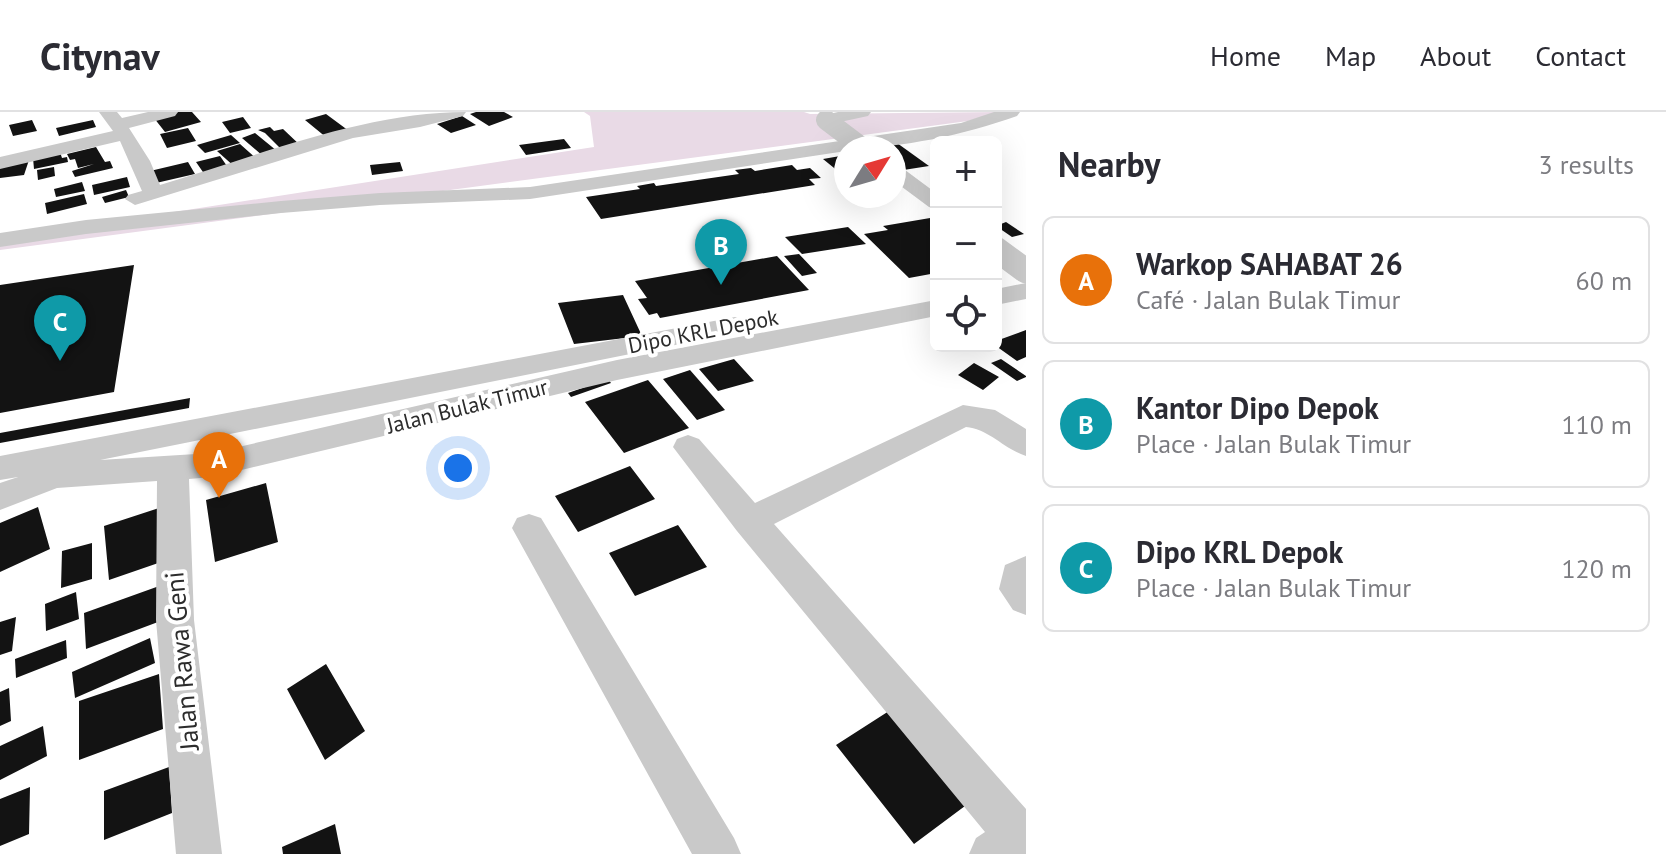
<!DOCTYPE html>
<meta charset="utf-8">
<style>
body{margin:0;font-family:"PT Sans",sans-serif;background:#f7f7f7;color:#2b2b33}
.controls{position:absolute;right:24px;top:24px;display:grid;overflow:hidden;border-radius:12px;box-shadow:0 8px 32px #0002}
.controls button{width:72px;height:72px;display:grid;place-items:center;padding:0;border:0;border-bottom:2px solid #e1e1e2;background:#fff;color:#2b2b33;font:40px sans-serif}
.compass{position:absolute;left:834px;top:24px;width:72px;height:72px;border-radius:50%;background:#fff;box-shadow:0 8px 32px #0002;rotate:53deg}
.you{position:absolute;left:458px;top:356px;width:28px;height:28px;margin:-20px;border:6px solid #fff;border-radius:50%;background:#1a73e8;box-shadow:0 0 0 12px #1a73e833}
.badge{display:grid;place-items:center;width:52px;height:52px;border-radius:50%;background:#0f766e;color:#fff;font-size:26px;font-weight:700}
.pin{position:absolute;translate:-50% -66px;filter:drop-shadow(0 2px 4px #0008)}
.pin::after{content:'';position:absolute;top:42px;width:28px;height:24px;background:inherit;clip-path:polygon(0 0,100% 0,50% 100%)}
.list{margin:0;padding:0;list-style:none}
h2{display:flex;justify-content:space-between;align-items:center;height:104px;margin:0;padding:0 32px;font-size:34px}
h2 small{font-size:26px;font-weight:400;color:#7c7c81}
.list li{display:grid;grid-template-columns:52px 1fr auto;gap:24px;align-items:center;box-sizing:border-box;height:128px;margin:0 16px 16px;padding:0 16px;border:2px solid #e1e1e2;border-radius:12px}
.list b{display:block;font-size:30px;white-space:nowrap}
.list p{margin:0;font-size:26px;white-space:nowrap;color:#7c7c81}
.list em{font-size:26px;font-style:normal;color:#7c7c81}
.icon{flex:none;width:44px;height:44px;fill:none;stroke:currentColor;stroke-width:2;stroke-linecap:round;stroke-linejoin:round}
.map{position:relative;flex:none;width:1026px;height:742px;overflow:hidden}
header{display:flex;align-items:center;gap:48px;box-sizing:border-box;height:112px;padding:0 40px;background:#fff;border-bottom:2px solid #e1e1e2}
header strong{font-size:38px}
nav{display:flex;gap:44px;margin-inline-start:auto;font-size:28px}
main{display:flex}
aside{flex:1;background:#fff}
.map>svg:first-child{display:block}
</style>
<header>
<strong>Citynav</strong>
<nav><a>Home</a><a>Map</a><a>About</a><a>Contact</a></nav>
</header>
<main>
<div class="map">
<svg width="1026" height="742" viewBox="0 0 1026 742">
<rect width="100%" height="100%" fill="#fff"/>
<!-- green -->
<path fill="#e9dae6" d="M584,0H804L810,2L1000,0L968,9L0,138V127L594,35L590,4Z"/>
<!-- building -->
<path fill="#131313" d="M178,0H192L201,10L165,20L154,6Z
M476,0H504L513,5L489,14L470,2Z
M326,2L349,19L327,26L305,8Z
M462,4L476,13L451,21L437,12Z
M243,5L251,16L230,21L222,10Z
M32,8L37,19L13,24L9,13Z
M93,8L96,15L59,24L56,16Z
M270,15L274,19L283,17L302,35L284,40L265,21L258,18Z
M188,16L196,29L167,36L160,22Z
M255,21L277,39L263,44L242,26Z
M231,23L240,31L205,41L197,33Z
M564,27L571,36L526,43L519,33Z
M897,31L929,54L897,59L894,36H873Z
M240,32L259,49L236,56L217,39Z
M96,35L105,50L110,49L113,56L75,65L72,59L94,52L78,56L75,47L70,48L67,42Z
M60,40L62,46L67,45L68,50L34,57L33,46Z
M846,43V59L839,60L823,47Z
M220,44L229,57L205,63L196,50Z
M29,48L24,63L0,66V52Z
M188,50L195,62L156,71L150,59Z
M400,50L403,59L372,63L370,53Z
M792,53L797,58L810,56L821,66L809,67L815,73L601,107L586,85L640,77L637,74L654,71L656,74L739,62L735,58L751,56L755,59Z
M54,55L55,64L38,68L37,58Z
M127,65L130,75L94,83L92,73Z
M82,70L85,79L56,85L54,77Z
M126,78L129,85L105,91L102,85Z
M84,82L87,92L47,102L45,91Z
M936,105V161L909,166L864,122L888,118L883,114Z
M1006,110L1024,122L1012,125L996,114Z
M848,115L866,132L802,142L785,125Z
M799,142L817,161L802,164L784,144Z
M777,144L809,178L660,206L657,201L649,203L638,187L647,186L635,169Z
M134,153L114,280L0,301V173Z
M623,183L642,224L574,232L558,191Z
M1026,218V245L1017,249L996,234V229Z
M734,247L754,269L718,279L699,257Z
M1001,247L1026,264V265L1017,269L991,251Z
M974,251L999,265L983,278L958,263Z
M690,258L725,298L697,308L663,267Z
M608,267L611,271L571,285L568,281Z
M648,268L689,316L624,341L585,290Z
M190,286L189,296L0,331V321Z
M630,354L655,387L578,420L555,384Z
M266,371L278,430L215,450L206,388Z
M38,395L50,437L0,460V411Z
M159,396L167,448L109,468L104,414Z
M678,413L707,455L635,484L609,441Z
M92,431V467L61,476L62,439Z
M162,473L166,507L86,537L84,501Z
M76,480L79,507L46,519L45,492Z
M16,505L12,539L0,543V510Z
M150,526L155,551L75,586L72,560Z
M66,528L67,546L16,566L15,547Z
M326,552L365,619L325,648L287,577Z
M159,562L163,617L79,648V589Z
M9,576L11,609L0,614V580Z
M889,599L969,691L914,732L836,633Z
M43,614L47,644L0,668V634Z
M169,655L172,701L104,728V679Z
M30,675L29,722L0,734V687Z
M335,712L341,742H283L282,735Z"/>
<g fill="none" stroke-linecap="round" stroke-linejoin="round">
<!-- minor -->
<path fill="#c9c9c9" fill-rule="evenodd" d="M99,0H117L122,6L148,0H178L175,4L129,16L150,49L160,73C257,44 364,0 466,0L463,4L420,15L353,26L135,93L125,87L128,83L142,79L120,29L0,57V45L113,19Z
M838,0H871L868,4L826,13L817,8L820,4Z
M994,0H1020L1017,4C963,23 904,36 846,36V39L530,87L380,93L281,101L86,122L0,135V121L86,108L281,89L380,81L530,75L961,11Z
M894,53L901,55L936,81V97L929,95L894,69Z
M1026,171V187L996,193V177Z
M936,188V204L617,268L212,365L189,367L194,508L222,742H176L156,508L157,369L57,376L0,398V371L18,365L0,368V344L735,205L744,207L748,213L744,219L735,221L100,348L212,341L617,248Z
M963,293L995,298L1026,317V344C1004,337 989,317 966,315L774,412L1026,697V742H969L976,726L985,720L737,419L673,335L677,327L688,323L699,327L755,391Z
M529,402L541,406L734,726L741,742H692L512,416L517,406Z
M1026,444V503L1013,498L999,477L1005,453Z"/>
<!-- minor-bridge-far1 -->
<path stroke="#c9c9c9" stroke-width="20" d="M826,8L863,36"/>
<!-- minor-bridge -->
<path stroke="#c9c9c9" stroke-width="25" d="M996,137L1026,159"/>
</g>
<g text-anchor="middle" stroke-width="8" stroke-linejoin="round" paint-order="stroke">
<!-- street labels -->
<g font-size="22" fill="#2c2c2c" stroke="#fff">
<text transform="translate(703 219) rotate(-11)" y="8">Dipo KRL Depok</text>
<text transform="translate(467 294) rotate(-14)" y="8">Jalan Bulak Timur</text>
</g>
<!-- near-street labels -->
<g font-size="26" fill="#2c2c2c" stroke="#fff">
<text transform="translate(182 549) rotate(-95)" y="9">Jalan Rawa Geni</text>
</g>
</g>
</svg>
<div class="controls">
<button>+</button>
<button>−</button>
<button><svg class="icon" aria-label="locate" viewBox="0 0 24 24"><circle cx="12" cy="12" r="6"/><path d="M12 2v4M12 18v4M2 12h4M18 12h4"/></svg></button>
</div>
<svg class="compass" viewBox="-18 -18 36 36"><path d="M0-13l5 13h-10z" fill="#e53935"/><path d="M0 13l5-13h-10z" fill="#7c7c81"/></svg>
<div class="you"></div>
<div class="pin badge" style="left:219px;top:386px;background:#e8710a">A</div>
<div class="pin badge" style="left:721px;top:173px;background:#0f9aa8">B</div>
<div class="pin badge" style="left:60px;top:249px;background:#0f9aa8">C</div>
</div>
<aside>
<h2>Nearby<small>3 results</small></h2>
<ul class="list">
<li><span class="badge" style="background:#e8710a">A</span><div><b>Warkop SAHABAT 26</b><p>Café · Jalan Bulak Timur</p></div><em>60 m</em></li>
<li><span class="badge" style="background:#0f9aa8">B</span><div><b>Kantor Dipo Depok</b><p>Place · Jalan Bulak Timur</p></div><em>110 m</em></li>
<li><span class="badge" style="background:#0f9aa8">C</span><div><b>Dipo KRL Depok</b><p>Place · Jalan Bulak Timur</p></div><em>120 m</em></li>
</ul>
</aside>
</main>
